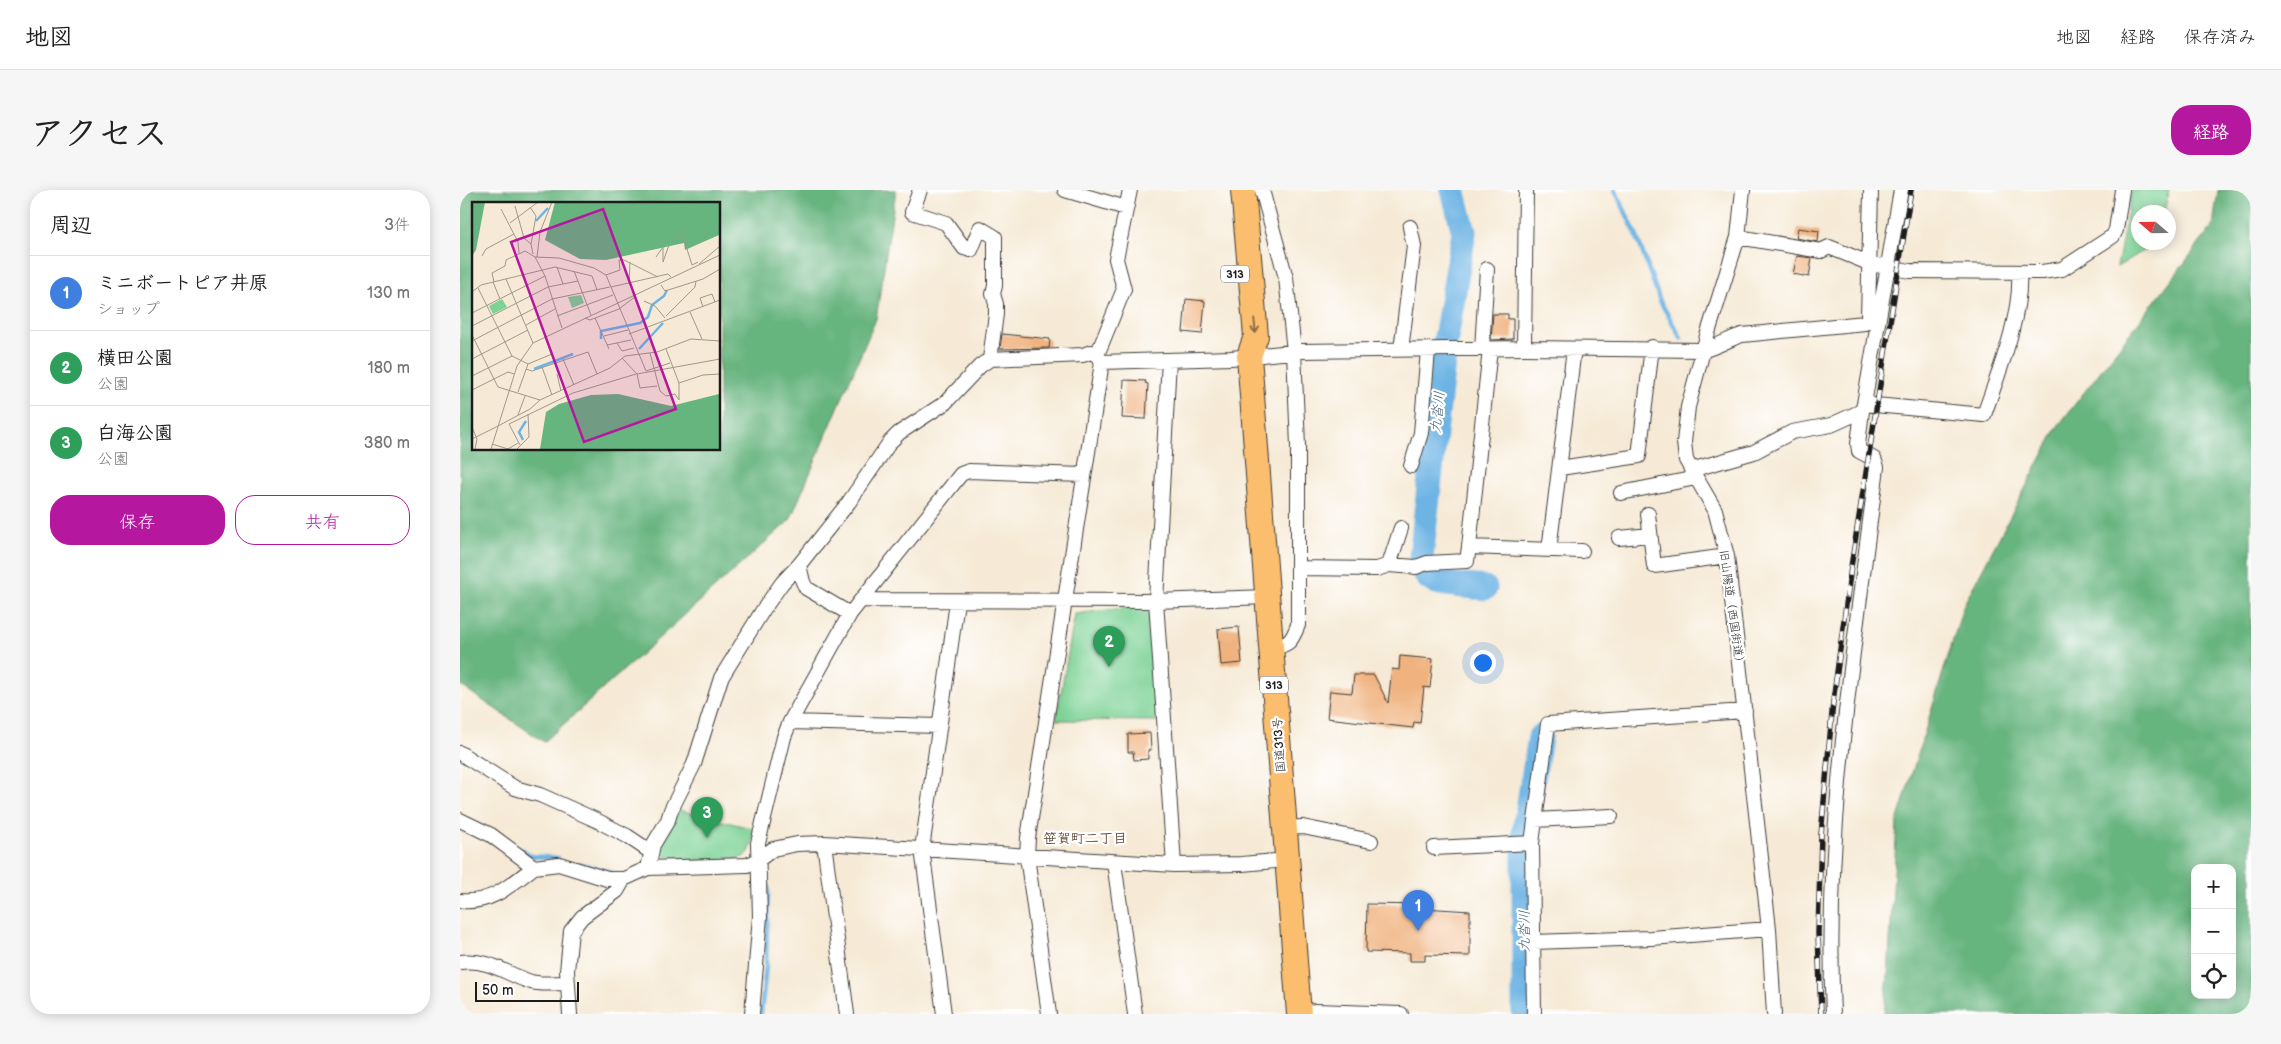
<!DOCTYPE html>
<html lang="ja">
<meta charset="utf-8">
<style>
body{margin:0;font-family:"Balsamiq Sans","Klee One",sans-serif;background:#f6f6f6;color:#222}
.controls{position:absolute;right:15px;bottom:15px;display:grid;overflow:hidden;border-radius:10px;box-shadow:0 2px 12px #0003}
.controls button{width:45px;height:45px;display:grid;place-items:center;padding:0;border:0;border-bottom:1px solid #e0e0e0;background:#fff;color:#222;font:25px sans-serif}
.compass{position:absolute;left:1671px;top:15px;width:45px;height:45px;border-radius:50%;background:#fff;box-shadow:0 2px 12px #0003;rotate:290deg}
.scale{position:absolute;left:15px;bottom:12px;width:104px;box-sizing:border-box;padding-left:5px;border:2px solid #1c1c1c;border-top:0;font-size:14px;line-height:18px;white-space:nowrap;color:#1c1c1c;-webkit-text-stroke:4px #fff;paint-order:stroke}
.you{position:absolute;left:1022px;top:472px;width:18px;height:18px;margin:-12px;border:4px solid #fff;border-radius:50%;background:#1a73e8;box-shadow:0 0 0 8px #1a73e833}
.badge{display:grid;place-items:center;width:32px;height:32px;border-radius:50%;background:#b5179e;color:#fff;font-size:16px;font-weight:700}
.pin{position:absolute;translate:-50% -41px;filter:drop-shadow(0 1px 2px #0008)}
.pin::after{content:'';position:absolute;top:26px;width:18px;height:15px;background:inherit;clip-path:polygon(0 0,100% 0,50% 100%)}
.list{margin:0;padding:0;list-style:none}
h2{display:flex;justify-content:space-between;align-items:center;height:65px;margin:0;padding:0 20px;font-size:21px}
h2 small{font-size:16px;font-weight:400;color:#767676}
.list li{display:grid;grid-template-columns:32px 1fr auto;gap:15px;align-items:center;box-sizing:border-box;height:75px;padding:0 20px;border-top:1px solid #e0e0e0}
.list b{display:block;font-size:19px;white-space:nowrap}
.list p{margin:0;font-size:16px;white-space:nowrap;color:#767676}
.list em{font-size:16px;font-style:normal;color:#767676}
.actions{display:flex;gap:10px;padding:15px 20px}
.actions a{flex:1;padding:11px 0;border:1px solid #b5179e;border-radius:20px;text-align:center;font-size:18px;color:#b5179e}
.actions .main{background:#b5179e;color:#fff}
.icon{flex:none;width:28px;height:28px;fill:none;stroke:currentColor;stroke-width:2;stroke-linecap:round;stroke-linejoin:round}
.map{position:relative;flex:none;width:1791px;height:824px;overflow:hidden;border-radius:20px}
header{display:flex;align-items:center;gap:30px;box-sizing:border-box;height:70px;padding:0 25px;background:#fff;border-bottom:1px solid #e0e0e0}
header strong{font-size:24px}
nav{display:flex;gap:28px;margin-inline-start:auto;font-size:18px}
.intro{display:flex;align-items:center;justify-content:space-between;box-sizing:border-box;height:120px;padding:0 30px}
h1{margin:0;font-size:35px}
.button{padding:12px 22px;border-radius:20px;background:#b5179e;color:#fff;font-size:18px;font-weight:700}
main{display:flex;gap:30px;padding:0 30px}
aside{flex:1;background:#fff;border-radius:20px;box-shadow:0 2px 12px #0003}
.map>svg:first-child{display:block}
</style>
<header>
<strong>地図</strong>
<nav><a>地図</a><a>経路</a><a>保存済み</a></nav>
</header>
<div class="intro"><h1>アクセス</h1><a class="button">経路</a></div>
<main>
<aside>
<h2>周辺<small>3件</small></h2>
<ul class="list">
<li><span class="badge" style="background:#3f7fe0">1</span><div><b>ミニボートピア井原</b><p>ショップ</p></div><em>130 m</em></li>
<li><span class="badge" style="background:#2e9e5b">2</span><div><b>横田公園</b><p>公園</p></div><em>180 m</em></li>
<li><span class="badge" style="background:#2e9e5b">3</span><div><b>白海公園</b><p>公園</p></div><em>380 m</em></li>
</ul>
<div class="actions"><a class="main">保存</a><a>共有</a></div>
</aside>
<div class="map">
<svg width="1791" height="824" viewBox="0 0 1791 824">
<rect width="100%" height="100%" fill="#fff"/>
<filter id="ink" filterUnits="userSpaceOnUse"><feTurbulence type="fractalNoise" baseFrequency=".02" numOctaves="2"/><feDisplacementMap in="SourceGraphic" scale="10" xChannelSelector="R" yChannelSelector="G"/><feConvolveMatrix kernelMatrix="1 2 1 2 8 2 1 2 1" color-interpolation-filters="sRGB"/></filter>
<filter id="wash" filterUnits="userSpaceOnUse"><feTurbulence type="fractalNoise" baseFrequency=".0096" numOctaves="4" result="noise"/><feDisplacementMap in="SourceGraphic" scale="20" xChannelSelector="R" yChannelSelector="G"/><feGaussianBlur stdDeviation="1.12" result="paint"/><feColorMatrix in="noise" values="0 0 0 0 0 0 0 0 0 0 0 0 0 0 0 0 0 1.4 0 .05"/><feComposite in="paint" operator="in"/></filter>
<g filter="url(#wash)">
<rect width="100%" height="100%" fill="#f6ead6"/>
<!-- green -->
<path fill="#7dd295" stroke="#4c7758" d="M1672,0H1709L1704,22H1678V52L1696,53L1657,77Z
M679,416L689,424L697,531L596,530L615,424Z
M218,620L295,639C293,646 292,656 289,662C279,678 212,669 196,663Z"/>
<!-- forest -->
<path fill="#66b47e" stroke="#41684d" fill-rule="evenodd" d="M0,0H436L416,129L330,330L84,552L0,495ZM14,14H259V259H14Z
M1758,0H1791V824H1424L1428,785L1437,632L1504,414L1598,236L1753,36ZM1735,678H1772V805H1735Z"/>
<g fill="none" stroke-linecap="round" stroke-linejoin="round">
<!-- stream -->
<path stroke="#6db4e4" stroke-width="4.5" d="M1155,0L1176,44L1200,111L1221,148
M63,660L70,666L98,668
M120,674L150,682
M301,824L306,776L308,697"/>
<!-- river -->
<path stroke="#6db4e4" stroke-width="25" d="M993,0L1004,42L985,154L961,368C963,375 964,385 970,389C980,396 1012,396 1025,398
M1063,649L1080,547
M1064,658V824"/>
</g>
<g id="blocks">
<!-- building -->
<path fill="#f0b380" d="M1338,38L1359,41L1358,52L1336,48Z
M1337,66L1352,68L1349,87L1333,84Z
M726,109L745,111L742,144L723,142Z
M1033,124H1048V129H1053V149L1031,150Z
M542,144L590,149L589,158L540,159Z
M664,190L686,191L685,193L688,194L686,229L662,228Z
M779,437L782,473L761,475L758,439Z
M940,466L973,469L970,498L964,497L960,533L954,532L953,538L867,528L870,501L892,503L894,485H914L928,513L932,479L939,480Z
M690,543L691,560H688V569L674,570L673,562H668V544Z
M907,714L963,715V718L1010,721V766L965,765V771H950V763L906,762Z"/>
</g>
</g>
<g filter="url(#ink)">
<use href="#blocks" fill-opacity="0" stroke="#3d3b38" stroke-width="1"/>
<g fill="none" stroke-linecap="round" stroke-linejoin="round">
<!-- street casing -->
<g stroke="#3d3b38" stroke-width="16">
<path id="street" d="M460,0L452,22L486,33L504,58L511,60L520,38L535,47V96L533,104L536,114V124L530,169
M605,0L666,18
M802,0L826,88L834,161L838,256V435C831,453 829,454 811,459
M1283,0L1278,47L1247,146L1228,217L1224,252L1226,270L1255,320L1267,366L1309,739L1314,824
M1278,47L1361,61L1369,57L1411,74L1450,81L1582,82L1602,79L1653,46L1656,40L1662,0
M1064,158L1066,0
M1022,159L1027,79
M941,160L954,56L950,37
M637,165L664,99L656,69L670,0
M709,170L696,411L714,675
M1404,214L1441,0
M951,276L961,243L968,160
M1100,278L1179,266L1192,157
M1231,280L1294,262L1332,242L1371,235L1402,221L1404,214L1524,225C1538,184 1562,126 1559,83
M1161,303L1236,288
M1188,324L1194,376L1267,366
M1159,348L1190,345
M1009,357L1030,159
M1089,360L1114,159
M339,375L343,392L346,398L390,424
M929,375L941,338
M839,378L917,379L929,375L956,377L967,373L1007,371L1009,357L1122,361
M401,410L696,411L807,407
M330,532L479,536
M0,563L55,598L80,605L136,630L167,646L191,662
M0,630L31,645L74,677L99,674L147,689H164
M1075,630L1151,626
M824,638L843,637L911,651
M364,653L387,824
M974,658L1072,653
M654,672L675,824
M188,678L193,655L208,630L211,620L234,574L261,488L303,420L322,393L339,375L389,312L430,252L439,243L485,213L520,176L530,169L623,165L631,162L637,165L642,172L771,168L842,161L1064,158L1243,160C1258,157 1268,149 1282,145L1405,133L1408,129L1411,0
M0,711C31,714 51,695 74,677
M1073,752L1191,748L1309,739
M0,772C32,769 43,783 71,792C82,795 96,793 107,793
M839,823L856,821L941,824
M110,824L107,781L111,741L122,727L157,701L164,689L188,678L287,675L297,671L313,659L337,654L364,653L714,675L782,674L827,670
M292,824L300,726L298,653L324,547L330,532L390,424L501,284L509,281L623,285
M484,824L462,659L497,412
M589,824L567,666L568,648L642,172
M1074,824L1072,653L1088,534L1285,521
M1373,824C1364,639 1394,459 1417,277L1414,269L1399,261L1398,254L1402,221"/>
</g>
<!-- highway casing -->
<g stroke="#3d3b38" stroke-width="26">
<path id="highway" d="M783,0L796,146L789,166L839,824"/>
</g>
<!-- street -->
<use href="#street" stroke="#fff" stroke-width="14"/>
<!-- highway -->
<use href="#highway" stroke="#fbbe6e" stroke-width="24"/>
<!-- rail casing -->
<g stroke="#1c1c1c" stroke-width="5.5">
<path id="rail" d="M1361,824L1358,743L1361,645L1373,512L1391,377L1451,0"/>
</g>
<!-- rail -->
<use href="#rail" stroke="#fff" stroke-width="4" stroke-dasharray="11" stroke-linecap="butt"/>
</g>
<!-- one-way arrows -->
<defs><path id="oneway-shaft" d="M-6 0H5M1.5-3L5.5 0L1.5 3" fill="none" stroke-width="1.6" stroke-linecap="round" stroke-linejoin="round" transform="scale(1.25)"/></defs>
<use stroke="#8c6d45" href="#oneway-shaft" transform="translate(795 136) rotate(84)"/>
</g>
<g text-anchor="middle" stroke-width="4.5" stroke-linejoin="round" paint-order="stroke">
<!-- shield labels -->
<g fill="#fff" stroke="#606060" stroke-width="1">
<rect x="761" y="75.5" width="28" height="17" rx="4"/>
<rect x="800" y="486.5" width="28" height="17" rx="4"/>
</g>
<g font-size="11" font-weight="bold" fill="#1c1c1c">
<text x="775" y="88">313</text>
<text x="814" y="499">313</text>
</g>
<!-- street labels -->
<g font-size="12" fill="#1c1c1c" stroke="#fff">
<text transform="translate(1272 419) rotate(82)" y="4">旧山陽道（西国街道）</text>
<text transform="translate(819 555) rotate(-94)" y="4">国道313号</text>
</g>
<!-- water labels -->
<g font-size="14" font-style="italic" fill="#406076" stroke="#fff">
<text transform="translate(977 222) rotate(-84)" y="5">九沓川</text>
<text transform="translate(1064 741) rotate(-90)" y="5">九沓川</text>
</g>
<!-- neighbourhood labels -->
<g font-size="14" font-weight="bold" fill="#66513f" stroke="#fff">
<text x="625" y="653">笹賀町二丁目</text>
</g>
</g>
<!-- overview -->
<g transform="translate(12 12)">
<rect width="248" height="248" fill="#f6ead6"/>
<path d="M109,93L112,101L100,106L96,95ZM30,97L35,105L21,112L17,104Z" fill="#7dd295"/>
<path d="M0,0H13L4,48L0,54ZM83,0H247V33L213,48L212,41L134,58L108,57L73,38ZM146,192L199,204L247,192V247H68L74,210L87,202L119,193Z" fill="#66b47e"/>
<path fill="none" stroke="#6db4e4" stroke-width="2.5" d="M64,19L76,6M129,137V129L168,121L176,115L180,103L192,94L195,88M167,147L191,121M62,167L101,152M51,238L47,230L54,219"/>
<path fill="none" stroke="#9f988c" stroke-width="1" d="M43,4L52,36L59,42M58,5L64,14L59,42L61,52M29,7L46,40L47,51M38,21L66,0M10,54L14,47L42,32M63,55L73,74L90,126M65,55L68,30L80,0M184,55L191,45V60L197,43L210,31L220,63L226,60M227,62L248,44M85,65L91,82M102,69L119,113M134,73L148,68L147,58H152L186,75M34,77L61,141M21,80L28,97M22,80L20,71L33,64L34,58L53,49L63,55L87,56L122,66L134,73L174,169L198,161M157,82L158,60M189,83L193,89L231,77L248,67M139,85L196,72L199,75M6,86L40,154L56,162M0,90L9,83L83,65L120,74L125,88M172,99L183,104L193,116M231,105L228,96L240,92L243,100M218,110L230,137M0,111L73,74M85,114L141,93M194,114L223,85L224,79M113,116L118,118L147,107L164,94M123,116L137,147M54,123L83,107M0,124L76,85L106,79M157,132L248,98M0,133L26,185L68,198L138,166L153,154L185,150L219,137L248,139M132,134L156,128M74,135L83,160M0,139L80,97L138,85M145,141L150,149L162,146M135,143L159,138M194,147L207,181V198M178,151L188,189L194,194L203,192L207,198M150,156L165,172L168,186L185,184M0,157L56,128M91,157L102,183M70,165L80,193M54,167L60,169L116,150L125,172M85,172L89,189M165,172L248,157M0,174L40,154M207,181L231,173L248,172M0,188L36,170L42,172M46,190L56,162L80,152M46,213L53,194M26,224L58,207L68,198M0,225L5,237L3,247M0,237L26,224M20,242L36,247L46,241M48,243L37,222L101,191L164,172M19,247L45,164L61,141L248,53M45,247L57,235L56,212"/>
<path fill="#b5179e" fill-opacity="0.15" stroke="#b5179e" stroke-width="2.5" d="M131,7L204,207L112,240L39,40Z"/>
<rect width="248" height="248" fill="none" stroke="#1c1c1c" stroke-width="2.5"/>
</g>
</svg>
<div class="controls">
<button>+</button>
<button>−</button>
<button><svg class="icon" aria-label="locate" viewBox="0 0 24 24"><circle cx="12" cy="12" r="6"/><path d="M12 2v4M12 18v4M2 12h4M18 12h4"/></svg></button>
</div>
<svg class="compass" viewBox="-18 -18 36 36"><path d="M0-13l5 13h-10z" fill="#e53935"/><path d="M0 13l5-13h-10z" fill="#767676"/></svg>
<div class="scale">50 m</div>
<div class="you"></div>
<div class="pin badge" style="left:958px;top:741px;background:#3f7fe0">1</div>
<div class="pin badge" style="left:649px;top:477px;background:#2e9e5b">2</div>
<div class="pin badge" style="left:247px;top:648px;background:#2e9e5b">3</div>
</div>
</main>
